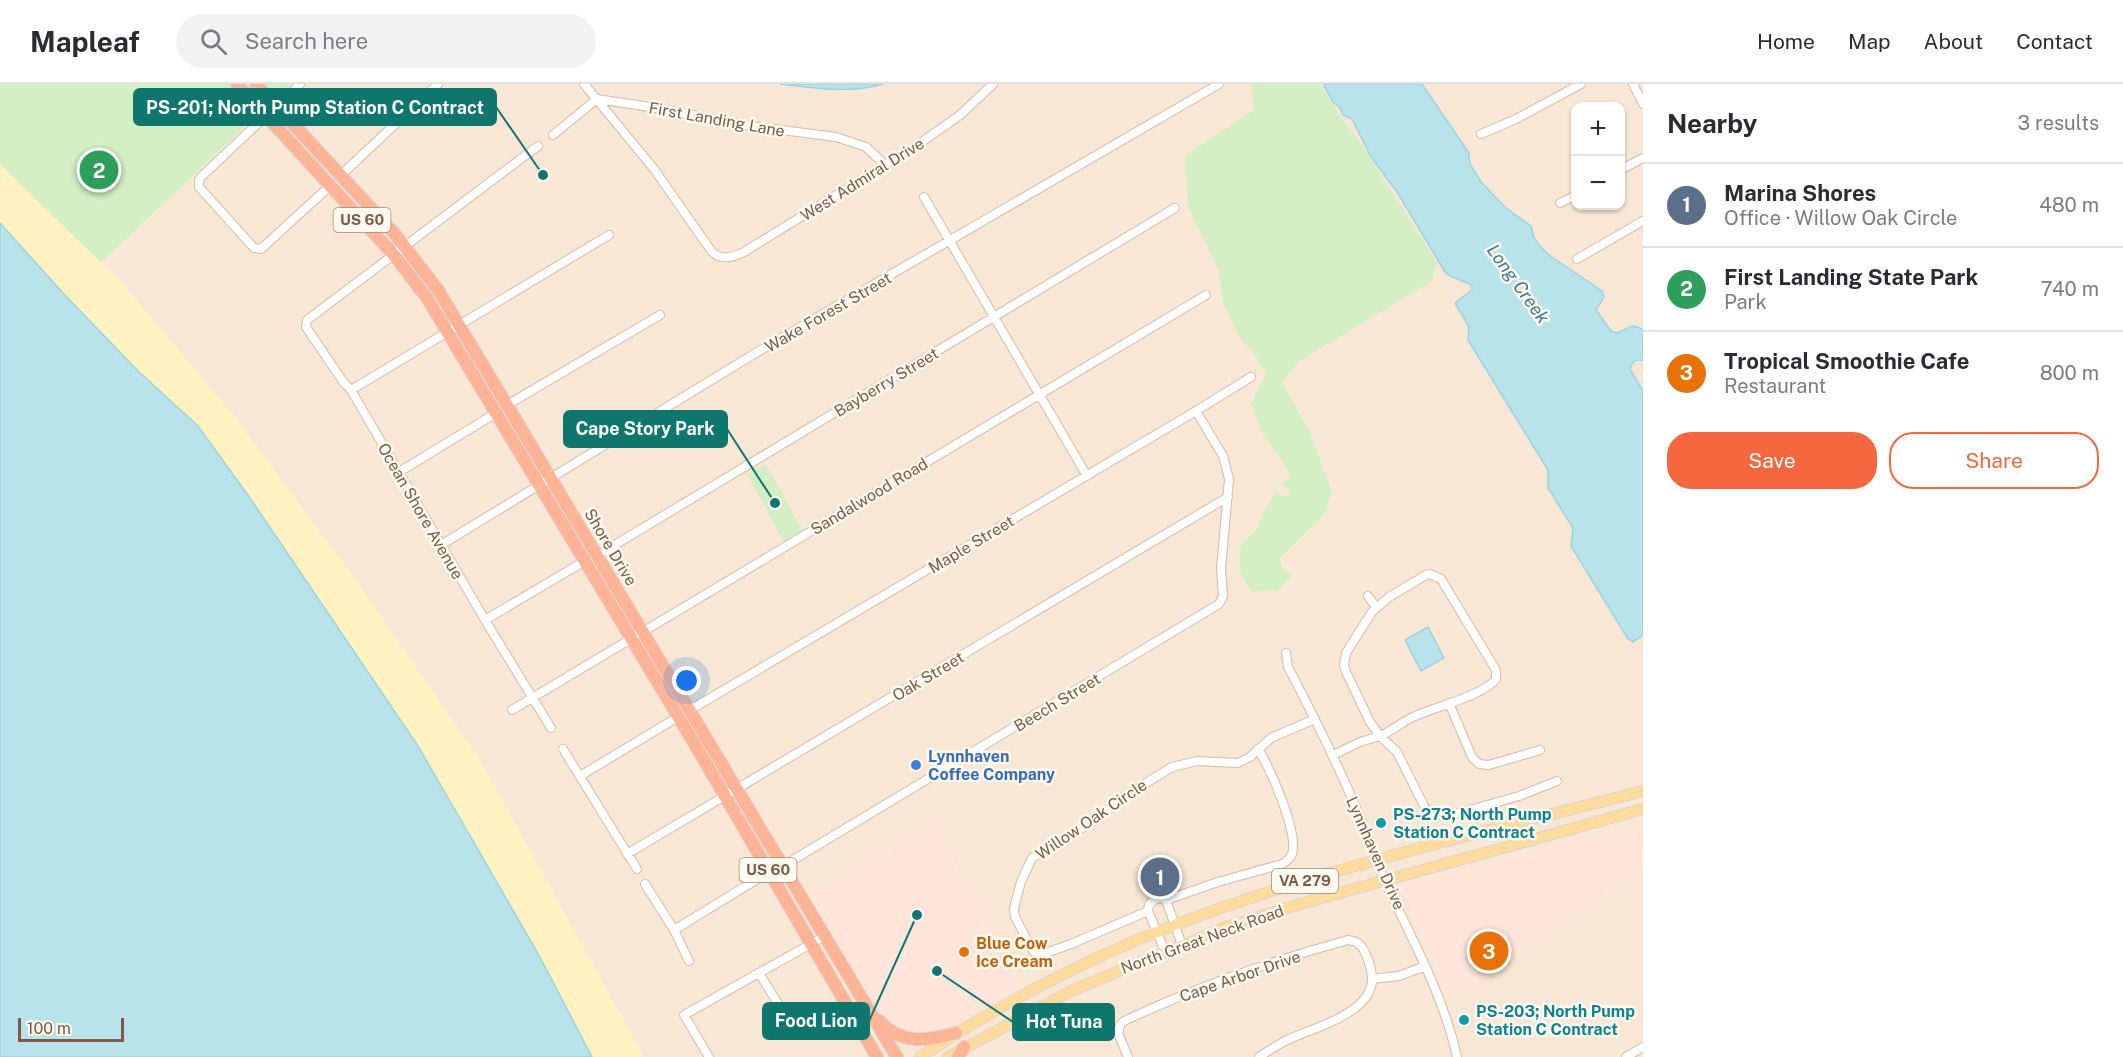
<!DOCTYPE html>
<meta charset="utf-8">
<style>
body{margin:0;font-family:"Public Sans",sans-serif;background:#f2f2f3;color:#2b2b33}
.controls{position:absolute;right:18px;top:18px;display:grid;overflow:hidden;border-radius:12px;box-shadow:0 2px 4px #0004}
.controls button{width:54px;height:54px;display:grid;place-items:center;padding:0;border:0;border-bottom:2px solid #e1e1e2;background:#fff;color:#2b2b33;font:30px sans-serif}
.scale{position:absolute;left:18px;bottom:15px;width:106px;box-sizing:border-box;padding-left:6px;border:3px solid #7c5a47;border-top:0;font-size:16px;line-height:21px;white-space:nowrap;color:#7c5a47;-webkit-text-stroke:4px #fff9ef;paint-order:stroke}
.you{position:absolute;left:687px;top:597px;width:21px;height:21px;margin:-15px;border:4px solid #fff;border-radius:50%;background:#1a73e8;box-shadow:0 0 0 9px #1a73e833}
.badge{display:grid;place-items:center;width:39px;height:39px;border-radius:50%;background:#f5683f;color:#fff;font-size:20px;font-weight:700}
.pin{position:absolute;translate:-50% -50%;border:3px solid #fff;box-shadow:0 2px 6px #0006}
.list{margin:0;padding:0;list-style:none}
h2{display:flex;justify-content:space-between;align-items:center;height:78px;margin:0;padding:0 24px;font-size:26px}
h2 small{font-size:20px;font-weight:400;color:#7c7c81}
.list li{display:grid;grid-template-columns:39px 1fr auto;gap:18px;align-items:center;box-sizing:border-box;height:84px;padding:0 24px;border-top:2px solid #e1e1e2}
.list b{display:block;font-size:22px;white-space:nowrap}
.list p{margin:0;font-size:20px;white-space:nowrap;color:#7c7c81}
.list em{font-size:20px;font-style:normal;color:#7c7c81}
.actions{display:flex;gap:12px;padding:18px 24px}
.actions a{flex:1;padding:14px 0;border:2px solid #f5683f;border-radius:24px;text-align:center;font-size:21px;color:#f5683f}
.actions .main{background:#f5683f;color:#fff}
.icon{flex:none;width:33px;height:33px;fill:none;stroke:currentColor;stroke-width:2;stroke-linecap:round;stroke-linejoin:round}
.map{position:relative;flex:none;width:1643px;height:973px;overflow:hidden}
header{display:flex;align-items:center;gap:36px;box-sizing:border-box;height:84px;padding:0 30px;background:#fff;border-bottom:2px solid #e1e1e2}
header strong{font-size:28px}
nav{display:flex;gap:33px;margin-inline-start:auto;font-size:21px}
.search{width:420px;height:54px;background:#f2f2f3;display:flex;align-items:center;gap:15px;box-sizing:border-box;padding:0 21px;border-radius:33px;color:#7c7c81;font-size:22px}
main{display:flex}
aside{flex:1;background:#fff}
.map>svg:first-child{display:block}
</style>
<header>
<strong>Mapleaf</strong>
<div class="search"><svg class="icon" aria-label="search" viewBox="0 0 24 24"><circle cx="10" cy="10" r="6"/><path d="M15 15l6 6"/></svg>Search here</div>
<nav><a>Home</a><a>Map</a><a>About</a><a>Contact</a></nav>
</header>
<main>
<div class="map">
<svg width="1643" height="973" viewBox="0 0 1643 973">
<rect width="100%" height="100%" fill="#fff5e6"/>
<!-- residential -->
<path fill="#f7e7d4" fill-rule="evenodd" d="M290,0H780L843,7L869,4L883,0H1323L1335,20L1340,24L1343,31L1352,35L1371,73L1397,108L1445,188L1449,192L1464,197L1472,202V206L1455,219L1469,243L1468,252L1548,386V404L1573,444L1571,462L1630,557L1643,551V973H644L479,675L357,498L234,332L121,198L102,178Z
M1422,0H1643V246L1636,242L1630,241L1617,249L1611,247L1596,226L1604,213L1581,192L1549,171L1534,154L1531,142L1506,124L1481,98L1470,80L1471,72ZM1576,22H1620V122H1576Z
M1637,276L1643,277V307L1630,285L1631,282Z"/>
<!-- commercial -->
<path fill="#ffe5da" d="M934,738L1023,903L944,944L920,948L900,944L888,936L879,925L813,812Z
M1638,747L1643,767V786L1448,915L1398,799Z"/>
<!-- green -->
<path fill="#d4efc3" d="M0,0H290L102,178L63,209L0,139Z
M1251,0H1320L1337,27L1361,59L1437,179L1432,197L1298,278L1282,299L1309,346L1332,409L1323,432L1279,475L1284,487L1293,491L1278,506L1251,508L1239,486L1241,460L1258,444L1262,431L1276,408L1286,413L1291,408L1282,400L1290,393L1283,377L1264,353L1251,321L1266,289L1255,271L1237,249L1223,218L1219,187L1188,122L1185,72L1254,26Z
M766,380L803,447L784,458L747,390Z"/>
<!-- sand -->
<path fill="#fff1c0" d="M0,80L121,198L234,332L357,498L479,675L644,973H592L540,873L418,662L250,414L198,342L137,286L63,209L0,139Z"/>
<!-- water -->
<path fill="#b8e3eb" stroke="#9dd4de" stroke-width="1.5" d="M780,0H883C849,10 815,4 780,0Z
M1323,0H1422L1469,69L1470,80L1481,98L1506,124L1531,142L1534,154L1540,162L1549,171L1602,207L1604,213L1596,226L1611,247L1617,249C1628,245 1631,238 1643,246V277C1636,274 1631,279 1630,285L1643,307V551L1633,558L1628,555L1571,462L1573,444L1548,404V386L1468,256L1469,243L1455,219L1472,206V202C1464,195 1452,196 1445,188L1397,108L1371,73L1352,35L1343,31L1340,24L1333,18Z
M0,139L63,209L137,286L198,342L250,414L418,662L540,873L592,973H0Z
M1428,543L1444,574L1421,587L1405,556Z"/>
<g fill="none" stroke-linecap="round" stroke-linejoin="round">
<!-- minor casing -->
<g stroke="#d3bcaa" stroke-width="10">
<path id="minor" d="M300,0L202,92L199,96V103L254,164L261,165L331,101
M584,0L654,85L712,168C723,177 732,173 744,168L919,60L960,31L993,0
M1633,0L1643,20
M1481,50L1516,35L1581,0
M553,51L597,15L650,23L751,42L836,53L866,63L885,81
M538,62L311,233L307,236L306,243L344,299L351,306L485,536L551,644
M1620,86L1643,74
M341,91L438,0
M924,113L1087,392
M1560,119L1576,111
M1577,175L1643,137
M351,306L609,151
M507,321L660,231
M399,388L496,329
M441,461L754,270L1219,0
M598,471L1175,124
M1430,490L1441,495L1496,586V595C1485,611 1432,624 1413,633C1402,638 1392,647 1380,652L1370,638L1346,588L1344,581L1346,569L1372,528L1389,513L1426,491Z
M1368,512L1376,523
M485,536L585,477
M1286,569L1288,583C1317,638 1345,694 1368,753C1374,767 1378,782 1384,796C1411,853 1443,910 1457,973
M1449,619L1472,673L1479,680L1489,681L1540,666
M512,626L1206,211
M690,626L1196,327L1251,293
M563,665L637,785
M1333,671L1360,658L1380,652L1397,668L1425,724L1438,731H1452L1519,712L1557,697
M580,692L678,633
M627,770L1228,413
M783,782L1219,520L1223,512L1221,485L1229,395L1223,372L1196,327
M645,800L674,846L689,877
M1166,816L1182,861
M1148,827L1071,860L1040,871L1033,867L1015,833L1014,824L1021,798L1032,774L1097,735L1120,715L1172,683L1197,677L1238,679L1250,673L1271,654L1315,635
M674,846L769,788
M1165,867L1148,827C1148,818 1154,815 1161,814L1166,816L1218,798L1282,780C1286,778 1290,775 1292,770C1299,749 1270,684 1258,665
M759,889L790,939
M1372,895L1399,892L1425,882
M709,973L684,931L825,852
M1128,973L1118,949L1120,941L1124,937C1196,903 1271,877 1348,856C1359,857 1363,863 1367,873C1371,884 1375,896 1369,908C1357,933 1311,945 1287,956C1277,961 1268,967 1259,973
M1626,973L1643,963"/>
</g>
<!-- major casing -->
<g stroke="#ddd4cf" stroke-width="12">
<path id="major" d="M920,973C1000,920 1088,874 1177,840C1328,783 1487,747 1643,707
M948,973L1071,907L1224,844L1300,820L1643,725"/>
</g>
<!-- highway casing -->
<g stroke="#ddd4cf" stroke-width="14">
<path id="highway" d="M237,0L394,171L427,214L694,659L877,973
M256,0L394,149L438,206L897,973
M879,937C901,961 927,957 956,949
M958,973L964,963"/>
</g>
<!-- minor -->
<use href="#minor" stroke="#fff" stroke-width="8"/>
<!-- major -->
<use href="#major" stroke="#ffdb9d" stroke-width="10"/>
<!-- highway -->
<use href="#highway" stroke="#ffb397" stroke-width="12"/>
</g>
<!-- markers -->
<circle fill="#3f7fe0" stroke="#fff9ef" stroke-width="2" cx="916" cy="681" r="6"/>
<g fill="#0f9aa8" stroke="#fff9ef" stroke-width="2">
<circle cx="1381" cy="739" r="6"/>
<circle cx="1464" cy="936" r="6"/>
</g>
<circle fill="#e8710a" stroke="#fff9ef" stroke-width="2" cx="964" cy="868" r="6"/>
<g text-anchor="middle" stroke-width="5" stroke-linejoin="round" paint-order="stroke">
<!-- shield labels -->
<g fill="#fff9ef" stroke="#a38a79" stroke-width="1.5">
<rect x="333.5" y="124" width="57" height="24" rx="4.5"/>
<rect x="739.5" y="774" width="57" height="24" rx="4.5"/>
<rect x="1272" y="785" width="66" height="24" rx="4.5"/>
</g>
<g font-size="15" font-weight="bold" fill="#7c5a47">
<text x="362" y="141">US 60</text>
<text x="768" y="791">US 60</text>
<text x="1305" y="802">VA 279</text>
</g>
<!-- street labels -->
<g font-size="16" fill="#7c5a47" stroke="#fff9ef">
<text transform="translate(717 35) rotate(10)" y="6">First Landing Lane</text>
<text transform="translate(862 95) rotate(-32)" y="6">West Admiral Drive</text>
<text transform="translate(828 228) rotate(-30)" y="6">Wake Forest Street</text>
<text transform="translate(886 298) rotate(-31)" y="6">Bayberry Street</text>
<text transform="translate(869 412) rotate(-31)" y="6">Sandalwood Road</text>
<text transform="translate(421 427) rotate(60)" y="6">Ocean Shore Avenue</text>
<text transform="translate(971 460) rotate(-31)" y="6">Maple Street</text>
<text transform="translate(611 463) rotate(59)" y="6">Shore Drive</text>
<text transform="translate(928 592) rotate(-31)" y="6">Oak Street</text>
<text transform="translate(1057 618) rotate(-31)" y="6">Beech Street</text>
<text transform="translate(1091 735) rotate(-34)" y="6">Willow Oak Circle</text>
<text transform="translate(1376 769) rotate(66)" y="6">Lynnhaven Drive</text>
<text transform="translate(1202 855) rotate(-20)" y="6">North Great Neck Road</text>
<text transform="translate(1240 892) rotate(-19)" y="6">Cape Arbor Drive</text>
</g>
<!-- shop labels -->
<g font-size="16" font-weight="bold" fill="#366cbe" stroke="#fff9ef" text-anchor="start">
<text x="928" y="678">Lynnhaven<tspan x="928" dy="18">Coffee Company</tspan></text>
</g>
<!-- culture labels -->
<g font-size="16" font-weight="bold" fill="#0d838f" stroke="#fff9ef" text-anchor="start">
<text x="1393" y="736">PS-273; North Pump<tspan x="1393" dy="18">Station C Contract</tspan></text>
<text x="1476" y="933">PS-203; North Pump<tspan x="1476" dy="18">Station C Contract</tspan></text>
</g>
<!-- food labels -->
<g font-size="16" font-weight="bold" fill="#c56008" stroke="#fff9ef" text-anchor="start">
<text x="976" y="865">Blue Cow<tspan x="976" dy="18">Ice Cream</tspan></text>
</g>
<!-- water labels -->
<g font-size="18" font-style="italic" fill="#3b7c8a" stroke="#fff9ef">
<text transform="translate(1518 200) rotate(54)" y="6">Long Creek</text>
</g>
</g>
<!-- callouts -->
<path fill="none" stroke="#0f766e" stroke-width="2" d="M543 91L496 23M775 419L727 345M917 831L869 937M937 887L1013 938"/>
<g fill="#0f766e" stroke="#fff9ef" stroke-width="2">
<circle cx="543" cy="91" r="6"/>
<circle cx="775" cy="419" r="6"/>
<circle cx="917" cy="831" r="6"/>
<circle cx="937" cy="887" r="6"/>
</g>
<g fill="#0f766e" stroke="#0f766e" stroke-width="2">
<rect x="134" y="5" width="362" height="36" rx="6"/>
<rect x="564" y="327" width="163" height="36" rx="6"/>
<rect x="763" y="919" width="106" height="36" rx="6"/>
<rect x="1013" y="920" width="101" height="36" rx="6"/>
</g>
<g font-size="18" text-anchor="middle" font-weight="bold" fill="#fff">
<text x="315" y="30">PS-201; North Pump Station C Contract</text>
<text x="645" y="351">Cape Story Park</text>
<text x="816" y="943">Food Lion</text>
<text x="1064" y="944">Hot Tuna</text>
</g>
</svg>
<div class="controls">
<button>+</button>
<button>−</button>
</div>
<div class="scale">100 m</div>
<div class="you"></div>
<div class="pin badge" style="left:1160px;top:793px;background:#5c6f8a">1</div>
<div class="pin badge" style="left:99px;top:86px;background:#2e9e5b">2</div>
<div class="pin badge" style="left:1489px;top:867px;background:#e8710a">3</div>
</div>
<aside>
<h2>Nearby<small>3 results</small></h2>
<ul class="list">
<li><span class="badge" style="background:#5c6f8a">1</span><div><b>Marina Shores</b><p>Office · Willow Oak Circle</p></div><em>480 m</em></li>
<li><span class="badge" style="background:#2e9e5b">2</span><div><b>First Landing State Park</b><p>Park</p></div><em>740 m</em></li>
<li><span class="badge" style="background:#e8710a">3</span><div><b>Tropical Smoothie Cafe</b><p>Restaurant</p></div><em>800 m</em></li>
</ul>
<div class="actions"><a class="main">Save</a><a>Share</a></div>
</aside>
</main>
